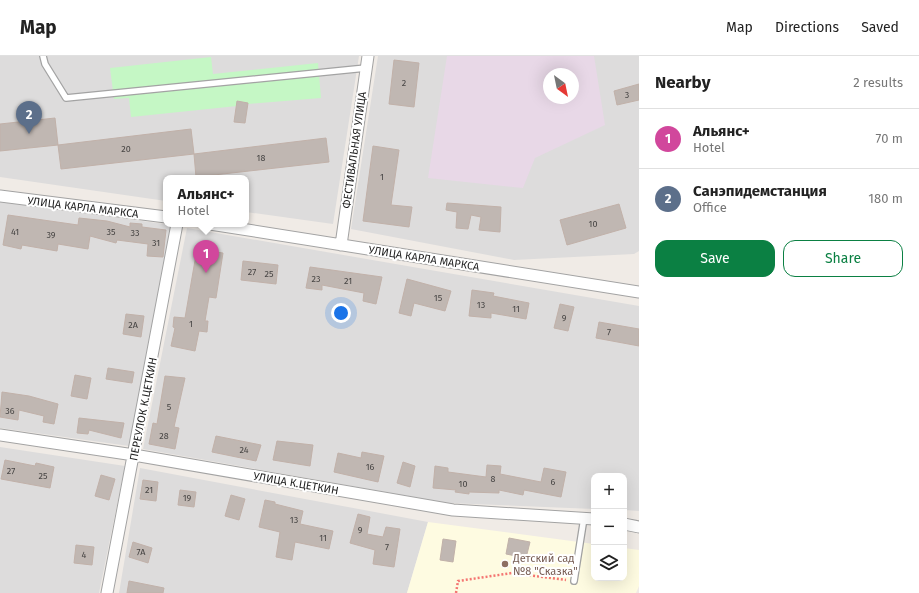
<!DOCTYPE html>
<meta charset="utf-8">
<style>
body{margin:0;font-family:"Fira Sans",sans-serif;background:#f6f6f6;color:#222}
.controls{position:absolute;right:12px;bottom:12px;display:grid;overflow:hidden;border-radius:8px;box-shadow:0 4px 16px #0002}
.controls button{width:36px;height:36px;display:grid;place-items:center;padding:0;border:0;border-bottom:1px solid #e0e0e0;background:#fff;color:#222;font:20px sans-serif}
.compass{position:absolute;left:543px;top:12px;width:36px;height:36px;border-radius:50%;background:#fff;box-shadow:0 4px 16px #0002;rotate:147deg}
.you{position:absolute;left:341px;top:257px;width:14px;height:14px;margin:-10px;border:3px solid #fff;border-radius:50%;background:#1a73e8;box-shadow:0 0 0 6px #1a73e833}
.badge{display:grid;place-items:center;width:26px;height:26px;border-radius:50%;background:#0b8043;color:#fff;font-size:13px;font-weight:700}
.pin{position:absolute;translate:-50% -33px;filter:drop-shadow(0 1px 2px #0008)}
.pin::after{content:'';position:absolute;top:21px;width:14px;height:12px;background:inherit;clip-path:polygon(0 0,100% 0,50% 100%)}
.popup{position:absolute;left:163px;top:119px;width:86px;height:52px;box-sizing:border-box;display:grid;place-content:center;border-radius:8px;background:#fff;filter:drop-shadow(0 1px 3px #0005);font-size:13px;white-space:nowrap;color:#767676}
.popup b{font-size:15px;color:#222}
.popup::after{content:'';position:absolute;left:50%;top:100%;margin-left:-8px;border:8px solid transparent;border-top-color:#fff}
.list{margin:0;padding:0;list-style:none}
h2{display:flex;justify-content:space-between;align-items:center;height:52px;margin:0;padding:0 16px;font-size:17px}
h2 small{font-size:13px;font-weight:400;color:#767676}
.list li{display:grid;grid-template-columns:26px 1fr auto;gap:12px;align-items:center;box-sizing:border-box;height:60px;padding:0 16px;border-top:1px solid #e0e0e0}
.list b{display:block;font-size:15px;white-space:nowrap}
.list p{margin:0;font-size:13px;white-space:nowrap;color:#767676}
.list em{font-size:13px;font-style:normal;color:#767676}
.actions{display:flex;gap:8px;padding:12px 16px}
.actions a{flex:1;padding:9px 0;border:1px solid #0b8043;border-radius:12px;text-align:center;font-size:14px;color:#0b8043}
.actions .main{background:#0b8043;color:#fff}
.icon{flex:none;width:22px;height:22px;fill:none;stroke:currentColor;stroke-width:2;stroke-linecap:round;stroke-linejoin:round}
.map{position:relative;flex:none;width:639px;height:537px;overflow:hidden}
header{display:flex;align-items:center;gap:24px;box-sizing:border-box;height:56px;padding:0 20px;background:#fff;border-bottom:1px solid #e0e0e0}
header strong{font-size:19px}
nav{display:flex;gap:22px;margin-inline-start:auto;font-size:14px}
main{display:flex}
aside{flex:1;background:#fff}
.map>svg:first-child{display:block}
</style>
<header>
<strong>Map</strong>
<nav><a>Map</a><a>Directions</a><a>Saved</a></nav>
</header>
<main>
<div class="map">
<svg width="639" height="537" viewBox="0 0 639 537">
<rect width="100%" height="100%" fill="#f0ebe6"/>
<!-- residential -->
<path fill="#dddcdc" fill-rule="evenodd" d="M0,0H359L333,168L246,156V122H166V145L0,121Z
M378,0H639V195L634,198L514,204L351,173ZM549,18H573V42H549Z
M0,146L172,169L129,390L0,372Z
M187,172L639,250V455L624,454V420H594V453L448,447L143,393Z
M0,391L125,410L99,537H0Z
M140,412L428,466L407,537H119Z"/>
<!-- industrial -->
<path fill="#e8d8e7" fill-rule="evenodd" d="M447,0H594L605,69L535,102L523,132L428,122ZM549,18H573V42H549Z"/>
<!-- education -->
<path fill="#fefbe1" d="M428,466L594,488V522H624V492L639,494V530L636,537H407Z"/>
<!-- park -->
<path fill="#c5f7c5" d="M211,1L213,18L318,7L321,42L248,48V47L238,45L237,50L131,61L129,42L114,43L110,12Z"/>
<!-- building -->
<path fill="#c0b7b2" stroke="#c1b1a9" d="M394,4L419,7L414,51L389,48Z
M639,28V44L617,49L614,35Z
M237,45L248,47L245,67L234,66Z
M55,62L58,89L0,95V68Z
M191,73L194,98L61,113L58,89Z
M326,82L329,106L196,121L194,98Z
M373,90L399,94L391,149L412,151L409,171L363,165Z
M447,147L501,151L500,176L479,174L481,161L471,159L468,173L456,172L457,156L446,154Z
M619,148L626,172L567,189L560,164Z
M8,159L78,169L79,162L107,165L130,171V167L142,168V171L166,174L163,201L147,200L148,188L117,184L116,187L90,180L88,193L58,188L57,195L22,189L21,193L3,189Z
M197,193L223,197L216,242L209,241L205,265H208L207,276L199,275L195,295L171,290L175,272L173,271L174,261L185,262Z
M243,205L278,209L276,228L241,224Z
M310,211L382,221L376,248L363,245L364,237L322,229V234L306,232Z
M407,223L451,235L445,255L414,247L411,260L399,257Z
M472,234L494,237L493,240L529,247L526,263L491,257V262L469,260Z
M560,248L574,251L568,275L554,272Z
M126,258L144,260L141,281L123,278Z
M599,266L639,273V290L596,282Z
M108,312L134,316L132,327L106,323Z
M75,319L91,322L87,343L71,340Z
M165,320L185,322L174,371L179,372L175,393L149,388L153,367L157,368Z
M2,336L29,340L58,348L54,368L43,366L44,360L19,354L18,364L0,361Z
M79,362L124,367L121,382L89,374L88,378L77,377Z
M216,380L261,389L256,405L212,396Z
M277,385L313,389L310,410L273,404Z
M362,396L384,400L378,426L334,416L338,397L361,402Z
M5,404L35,410L36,407L54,411L50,432L1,423Z
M403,406L415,410L410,431L397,427Z
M487,409L501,410L500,418L541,426L544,412L566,416L561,441L524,434L523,439L499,434V437L469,436V438L455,436L456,434L433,432L435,410L448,412V416L486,421Z
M101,419L115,423L109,444L95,440Z
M143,424L158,426L156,445L140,443Z
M180,434L196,436L194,451L178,449Z
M231,439L245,443L239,464L225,460Z
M265,444L275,446V448L303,455L300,468L333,475L329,493L295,486L292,504L276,501L280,476L259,471Z
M358,458L370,461L367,478L383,481L386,471L400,473L394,511L373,508L375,494L350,487Z
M509,482L530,486L526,502L506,498Z
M443,483L456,485L453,506L440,504Z
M133,486L152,492L148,507L129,501Z
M76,489L94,491L92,509L74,507Z
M129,525L164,532L163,537H127Z"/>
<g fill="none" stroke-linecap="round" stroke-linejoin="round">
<!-- lane casing -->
<g stroke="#a3a3a3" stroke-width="8">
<path id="lane" d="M43,0L45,8L66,42L366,12
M574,525L584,462"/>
</g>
<!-- street casing -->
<g stroke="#a3a3a3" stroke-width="13">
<path id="street" d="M0,140L166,161
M210,168L639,236
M341,189L368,0
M0,379L134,399L453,454L594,463
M624,468L639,471
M107,537L177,168"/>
</g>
<!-- path -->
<path stroke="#f47572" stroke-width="2.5" stroke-dasharray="2 2" stroke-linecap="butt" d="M456,537L458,525L512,517L566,524"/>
<!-- lane -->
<use href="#lane" stroke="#fff" stroke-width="5.5"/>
<!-- street -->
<use href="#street" stroke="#fff" stroke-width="11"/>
</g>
<!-- markers -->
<circle fill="#8d6e63" stroke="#fff" stroke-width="1.5" cx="505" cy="508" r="4"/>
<g text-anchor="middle" stroke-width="4" stroke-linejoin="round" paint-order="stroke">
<!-- number labels -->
<g font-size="9" fill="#474544">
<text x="404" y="30">2</text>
<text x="627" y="42">3</text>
<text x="126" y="96">20</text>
<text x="261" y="105">18</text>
<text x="382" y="124">1</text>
<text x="593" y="171">10</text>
<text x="15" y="179">41</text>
<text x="111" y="179">35</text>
<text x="135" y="180">33</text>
<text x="51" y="182">39</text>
<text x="156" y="190">31</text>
<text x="252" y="219">27</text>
<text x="269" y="221">25</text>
<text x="316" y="226">23</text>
<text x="348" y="228">21</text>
<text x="438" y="245">15</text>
<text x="481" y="252">13</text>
<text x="516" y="256">11</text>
<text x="564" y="265">9</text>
<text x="191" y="271">1</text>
<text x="133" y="272">2А</text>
<text x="609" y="279">7</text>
<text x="169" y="354">5</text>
<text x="10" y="358">36</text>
<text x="164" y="383">28</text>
<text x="244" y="397">24</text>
<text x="370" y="414">16</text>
<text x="11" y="418">27</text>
<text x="43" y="423">25</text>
<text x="493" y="426">8</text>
<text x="553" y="429">6</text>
<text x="463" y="431">10</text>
<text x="149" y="437">21</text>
<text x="187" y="445">19</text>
<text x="294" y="467">13</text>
<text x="360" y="477">9</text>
<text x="323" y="485">11</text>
<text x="387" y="494">7</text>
<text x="141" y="499">7А</text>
<text x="84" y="502">4</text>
</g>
<!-- street labels -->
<g font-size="11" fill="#1f1f1f" stroke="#fff">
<text transform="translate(354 94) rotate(-82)" y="4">ФЕСТИВАЛЬНАЯ УЛИЦА</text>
<text transform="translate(83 151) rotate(7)" y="4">УЛИЦА КАРЛА МАРКСА</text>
<text transform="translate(424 202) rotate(9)" y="4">УЛИЦА КАРЛА МАРКСА</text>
<text transform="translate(143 353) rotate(-79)" y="4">ПЕРЕУЛОК К.ЦЕТКИН</text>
<text transform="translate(296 427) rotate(10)" y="4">УЛИЦА К.ЦЕТКИН</text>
</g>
<!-- education labels -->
<g font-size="11" fill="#785e54" stroke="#fff" text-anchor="start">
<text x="513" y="506">Детский сад<tspan x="513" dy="13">№8 "Сказка"</tspan></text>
</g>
</g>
</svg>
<div class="controls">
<button>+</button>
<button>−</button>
<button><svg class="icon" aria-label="layers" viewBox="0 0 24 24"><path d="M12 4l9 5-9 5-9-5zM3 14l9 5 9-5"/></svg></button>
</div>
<svg class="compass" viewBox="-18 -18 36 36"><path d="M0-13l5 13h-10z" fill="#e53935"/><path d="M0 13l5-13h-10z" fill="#767676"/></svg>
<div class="you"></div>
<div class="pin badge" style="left:206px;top:217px;background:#d1479c">1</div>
<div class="popup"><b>Альянс+</b>Hotel</div>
<div class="pin badge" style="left:29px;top:78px;background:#5c6f8a">2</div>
</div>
<aside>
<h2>Nearby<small>2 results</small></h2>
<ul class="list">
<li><span class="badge" style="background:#d1479c">1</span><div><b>Альянс+</b><p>Hotel</p></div><em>70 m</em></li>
<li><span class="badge" style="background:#5c6f8a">2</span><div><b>Санэпидемстанция</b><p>Office</p></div><em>180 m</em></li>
</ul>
<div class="actions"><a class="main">Save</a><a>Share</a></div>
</aside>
</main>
